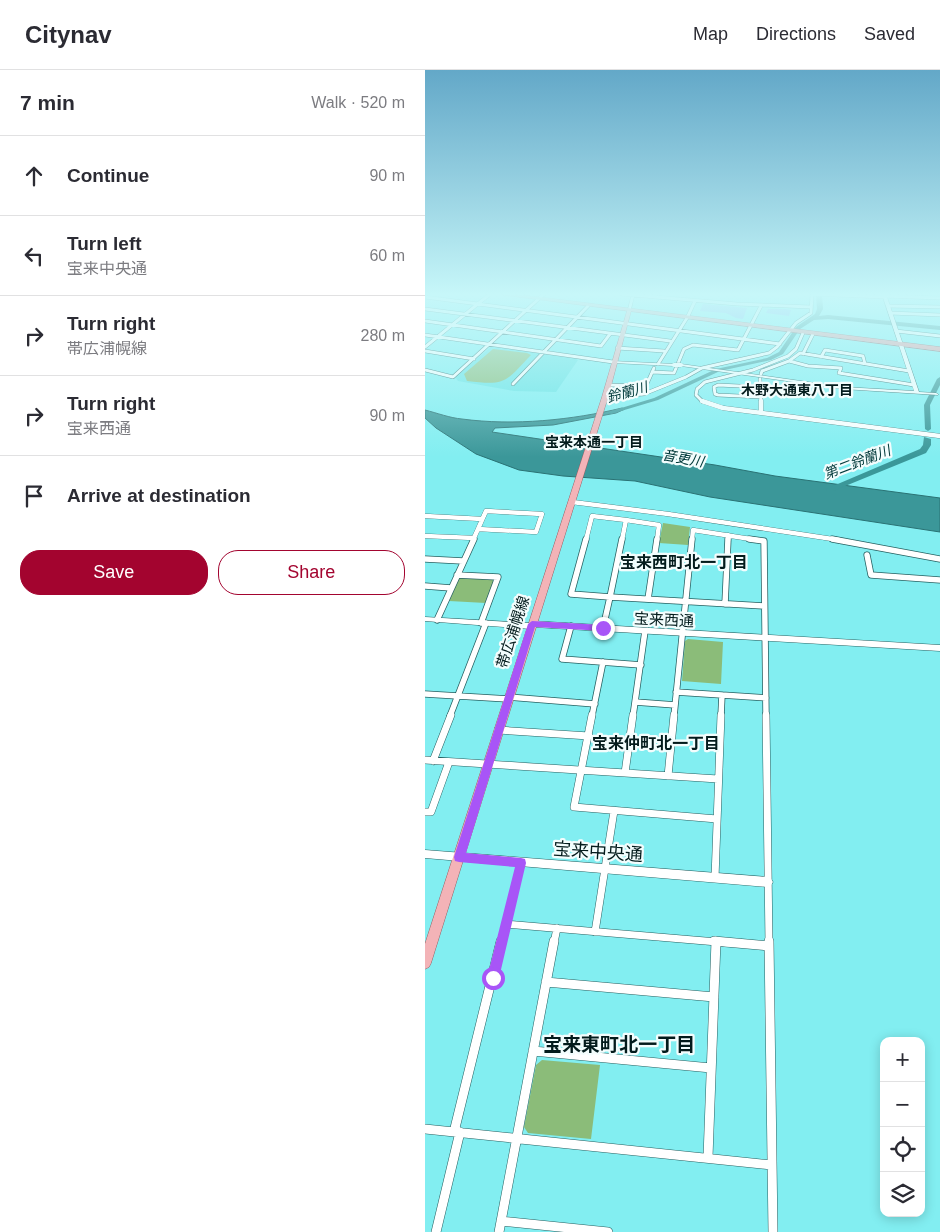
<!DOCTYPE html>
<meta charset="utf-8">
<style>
body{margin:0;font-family:Helvetica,"Noto Sans JP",sans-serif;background:#f7f7f7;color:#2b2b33}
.controls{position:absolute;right:15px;bottom:15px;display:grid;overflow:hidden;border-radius:10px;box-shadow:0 2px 12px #0003}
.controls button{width:45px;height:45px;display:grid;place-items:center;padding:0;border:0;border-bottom:1px solid #e1e1e2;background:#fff;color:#2b2b33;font:25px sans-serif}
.stop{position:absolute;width:15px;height:15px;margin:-11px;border:4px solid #a855f7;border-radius:50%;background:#fff}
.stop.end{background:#a855f7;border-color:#fff;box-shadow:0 1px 5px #0008}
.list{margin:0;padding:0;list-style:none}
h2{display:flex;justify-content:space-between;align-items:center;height:65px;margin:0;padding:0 20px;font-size:21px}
h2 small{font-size:16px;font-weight:400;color:#7c7c81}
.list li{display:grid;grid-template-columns:32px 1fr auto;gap:15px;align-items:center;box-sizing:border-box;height:80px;padding:0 20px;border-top:1px solid #e1e1e2}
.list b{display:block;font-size:19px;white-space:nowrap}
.list p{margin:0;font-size:16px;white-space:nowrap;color:#7c7c81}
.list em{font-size:16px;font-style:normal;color:#7c7c81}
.actions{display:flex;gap:10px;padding:15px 20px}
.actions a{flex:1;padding:11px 0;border:1px solid #a3042f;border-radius:20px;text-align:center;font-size:18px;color:#a3042f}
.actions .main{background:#a3042f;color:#fff}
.icon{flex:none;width:28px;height:28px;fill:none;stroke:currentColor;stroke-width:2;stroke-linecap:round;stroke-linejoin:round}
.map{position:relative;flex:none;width:515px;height:1162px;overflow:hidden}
header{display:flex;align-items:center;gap:30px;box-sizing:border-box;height:70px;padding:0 25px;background:#fff;border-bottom:1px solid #e1e1e2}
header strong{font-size:24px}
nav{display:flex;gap:28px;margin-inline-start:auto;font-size:18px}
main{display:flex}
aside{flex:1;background:#fff}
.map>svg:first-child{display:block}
</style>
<header>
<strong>Citynav</strong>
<nav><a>Map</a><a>Directions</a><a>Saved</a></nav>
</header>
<main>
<aside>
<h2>7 min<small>Walk · 520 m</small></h2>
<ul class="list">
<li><svg class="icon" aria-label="ahead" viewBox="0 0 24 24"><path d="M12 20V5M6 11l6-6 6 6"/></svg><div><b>Continue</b></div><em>90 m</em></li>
<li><svg class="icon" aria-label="left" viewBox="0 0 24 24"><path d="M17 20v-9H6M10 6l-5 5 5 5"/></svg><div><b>Turn left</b><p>宝来中央通</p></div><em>60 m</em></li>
<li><svg class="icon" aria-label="right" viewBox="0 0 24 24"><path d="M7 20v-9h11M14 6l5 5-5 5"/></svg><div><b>Turn right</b><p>帯広浦幌線</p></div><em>280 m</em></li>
<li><svg class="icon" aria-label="right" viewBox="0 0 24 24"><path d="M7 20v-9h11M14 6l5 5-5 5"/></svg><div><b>Turn right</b><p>宝来西通</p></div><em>90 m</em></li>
<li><svg class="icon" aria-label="arrive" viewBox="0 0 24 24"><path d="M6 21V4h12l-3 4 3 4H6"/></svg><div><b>Arrive at destination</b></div></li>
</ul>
<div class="actions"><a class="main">Save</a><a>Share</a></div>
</aside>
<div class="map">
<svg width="515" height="1162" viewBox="0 0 515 1162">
<rect width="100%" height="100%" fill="#82eef1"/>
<!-- built -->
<path fill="#69e3e5" d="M67,276L151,289L153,290L131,322L89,321L33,311L30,307Z"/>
<!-- green -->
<path fill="#8bbc79" d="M68,279L102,283L106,285C80,312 82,316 42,311L39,304Z
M238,453L265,457L263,475L234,473Z
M37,507L67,509L69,512L61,533L24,531L34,508Z
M263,569L298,572L296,614L257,611L260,571Z
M117,990L175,995L166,1069L103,1063L99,1057L111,995Z"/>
<!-- water -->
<path fill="#3b9799" stroke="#2a7274" d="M197,338L200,339L191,343L128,355L70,358L67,362L290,395L350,406L515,428V462L285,427L210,411L138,406L94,400L51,384L11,358L0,348V340C12,343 25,348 37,349C89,356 147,350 197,338Z"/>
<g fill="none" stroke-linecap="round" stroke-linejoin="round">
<!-- river -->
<path fill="#3b9799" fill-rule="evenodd" d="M391,224H397L398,239L394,246L403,245L515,256V260L403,249L389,250L375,259L358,284L346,290L295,301L233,330L186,344L183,342L229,328L291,299L342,288L354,282L371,257L390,244L392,239Z
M515,307V315L505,335L506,359L503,361L500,359L499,335L512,309Z
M499,367L506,369V375L501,383L408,421H402L401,419L495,379L498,375Z"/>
</g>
<!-- building -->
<path fill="#8ab5f2" d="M278,234L312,237L322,238L318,249L311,248L301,243L275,241Z
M343,239H360L366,240L364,246L341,243Z"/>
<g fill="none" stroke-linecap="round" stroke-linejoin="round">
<!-- minor-far4 casing -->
<g stroke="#266061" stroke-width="4">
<path id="minor-far4" d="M196,224L312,234L386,237
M387,224L460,227
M460,226L515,228
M0,227L355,274
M463,236L515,237
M0,239L245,271
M204,241L208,225
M465,243L515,245
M0,251L176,276L185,264
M471,261L515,266
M0,265L188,292
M0,277L65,224
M192,278L239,281
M0,281L49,289
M378,284L388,264
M396,287L400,280L438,286L440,294
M364,291L383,296L416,298L414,303L489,315
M233,294L262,248L270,231
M0,300L28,307L119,224
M227,302L249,303L259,279L268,275L313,280L336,236
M336,304L337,301L364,291L375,283L484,301
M335,309L336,332
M88,314L163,236
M183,315L221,316L229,298
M335,317L293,315L289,317L290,324L293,325L336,327
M180,327L219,324L261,307L277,298L344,283L352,277L371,253L386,243L387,224
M278,332L271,325L272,319L280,312L328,300L363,286L371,279L378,263"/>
</g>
<!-- minor-far3 casing -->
<g stroke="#266061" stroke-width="5">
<path id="minor-far3" d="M277,331L298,338L515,366
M336,331V342
M147,432L243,444L414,470
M61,441L117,444L111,462L53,459Z
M0,446L57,449
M201,450L234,455L232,470
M0,466L49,468
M48,470L53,459
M161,470L167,446L201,450L197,470
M267,470L268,460L332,470
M303,470V465"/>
</g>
<!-- minor-far2 casing -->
<g stroke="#266061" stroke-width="7">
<path id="minor-far2" d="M161,469L146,524L185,527
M324,469L339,471L341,646
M407,469L515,489
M442,485L446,505L515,510
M0,489L38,491
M32,505L73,507L56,553
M0,516L26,518
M185,527L339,536
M185,527L197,469
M223,529L232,469
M300,534L303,469
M12,550L49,469
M146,556L137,589L216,595
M178,558L185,527
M251,622L341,628
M0,624L83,629
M83,627L170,634
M210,632L250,635
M25,646L61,553
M167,646L178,592
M208,646L220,561
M249,646L267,469
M296,646L297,625"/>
</g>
<!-- minor-far1 casing -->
<g stroke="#266061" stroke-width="8">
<path id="minor-far1" d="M167,645L149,737L292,749
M341,645L344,873
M73,660L164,666
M0,690L293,709
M8,691L26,645
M200,703L208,645
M243,706L249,645
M0,742H6L24,692
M290,808L296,645
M81,854L304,873
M170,862L189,741
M76,873L96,793
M129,873L132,858"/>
</g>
<!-- minor casing -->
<g stroke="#266061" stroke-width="10">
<path id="minor" d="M289,871L344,876
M344,871L348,1162
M121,912L289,927
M108,981L286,998
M0,1059L347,1095
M29,1062L76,871
M283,1087L291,871
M76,1151L183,1162
M11,1162L35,1062
M74,1162L129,871"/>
</g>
<!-- tertiary casing -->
<g stroke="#266061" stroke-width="1">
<path id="tertiary" d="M457,224H461L494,322L511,323L513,324V325L418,319L256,296L254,295L256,294L418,317L489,321Z
M187,291L249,294L251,295L249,296L188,293H187Z
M0,547L104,553L107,551L515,575V581L109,557L106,559L0,551Z
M0,780L343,807L346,809L348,812L346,815L343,817L0,788Z"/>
</g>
<!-- primary casing -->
<g stroke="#9a5d62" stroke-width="1">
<path id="primary" d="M204,240L206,241L183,327L6,893L4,897L0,899V874L177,327L202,241Z"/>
</g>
<!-- trunk casing -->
<g stroke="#9a5d62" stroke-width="1">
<path id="trunk" d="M72,224H89L515,277V281Z"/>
</g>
<!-- minor-far4 -->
<use href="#minor-far4" stroke="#fff" stroke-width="3"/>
<!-- minor-far3 -->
<use href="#minor-far3" stroke="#fff" stroke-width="4.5"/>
<!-- minor-far2 -->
<use href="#minor-far2" stroke="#fff" stroke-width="5.5"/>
<!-- minor-far1 -->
<use href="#minor-far1" stroke="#fff" stroke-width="7"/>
<!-- minor -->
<use href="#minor" stroke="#fff" stroke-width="9"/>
<!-- tertiary -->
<use href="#tertiary" fill="#fff" fill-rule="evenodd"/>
<!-- primary -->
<use href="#primary" fill="#f3b3b7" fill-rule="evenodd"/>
<!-- trunk -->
<use href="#trunk" fill="#ef9a9f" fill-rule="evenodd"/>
<!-- tertiary-bridge casing -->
<g stroke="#266061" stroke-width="4.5" stroke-linecap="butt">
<path id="tertiary-bridge" d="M249,295H256"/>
</g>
<!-- tertiary-bridge -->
<use href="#tertiary-bridge" stroke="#fff" stroke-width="4"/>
</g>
<!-- sky -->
<linearGradient id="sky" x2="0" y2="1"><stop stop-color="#63a8c8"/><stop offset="0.58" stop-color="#c7f7f9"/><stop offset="1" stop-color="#c7f7f9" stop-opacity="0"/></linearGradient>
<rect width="515" height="387" fill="url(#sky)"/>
<!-- route -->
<path fill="#a855f7" d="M107,551L178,555L182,558L178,561L110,557L41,783L96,788L100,789L101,793L74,908L72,912L68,914L64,912L62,908L90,797L34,792L30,791L29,787L103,554Z"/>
<g text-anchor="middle" stroke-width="4.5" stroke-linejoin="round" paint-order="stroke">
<!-- far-neighbourhood labels -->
<g font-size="14" font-weight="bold" fill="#031b1c" stroke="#f3fdfd">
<text x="372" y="325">木野大通東八丁目</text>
<text x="169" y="377">宝来本通一丁目</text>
</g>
<!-- far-water labels -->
<g font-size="14" font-style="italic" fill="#00393a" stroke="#f3fdfd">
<text transform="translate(202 322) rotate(-16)" y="5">鈴蘭川</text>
<text transform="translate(258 388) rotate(10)" y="5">音更川</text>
<text transform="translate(432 392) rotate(-21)" y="5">第二鈴蘭川</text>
</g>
<!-- street labels -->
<g font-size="15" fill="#031b1c" stroke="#f3fdfd">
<text transform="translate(239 550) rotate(3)" y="5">宝来西通</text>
<text transform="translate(88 562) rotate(-72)" y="5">帯広浦幌線</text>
</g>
<!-- neighbourhood labels -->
<g font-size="16" font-weight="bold" fill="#031b1c" stroke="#f3fdfd">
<text x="259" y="498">宝来西町北一丁目</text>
<text x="231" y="679">宝来仲町北一丁目</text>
</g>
<!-- near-street labels -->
<g font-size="18" fill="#031b1c" stroke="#f3fdfd">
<text transform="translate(173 782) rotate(4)" y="6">宝来中央通</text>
</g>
<!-- near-neighbourhood labels -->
<g font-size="19" font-weight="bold" fill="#031b1c" stroke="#f3fdfd">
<text x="194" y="981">宝来東町北一丁目</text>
</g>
</g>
</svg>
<div class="controls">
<button>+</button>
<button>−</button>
<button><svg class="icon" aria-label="locate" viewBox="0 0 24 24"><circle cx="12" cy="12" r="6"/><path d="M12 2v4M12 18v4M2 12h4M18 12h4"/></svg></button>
<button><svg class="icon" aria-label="layers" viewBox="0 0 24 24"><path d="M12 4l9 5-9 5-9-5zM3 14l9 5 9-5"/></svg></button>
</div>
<div class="stop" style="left:68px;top:908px"></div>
<div class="stop end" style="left:178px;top:558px"></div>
</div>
</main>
